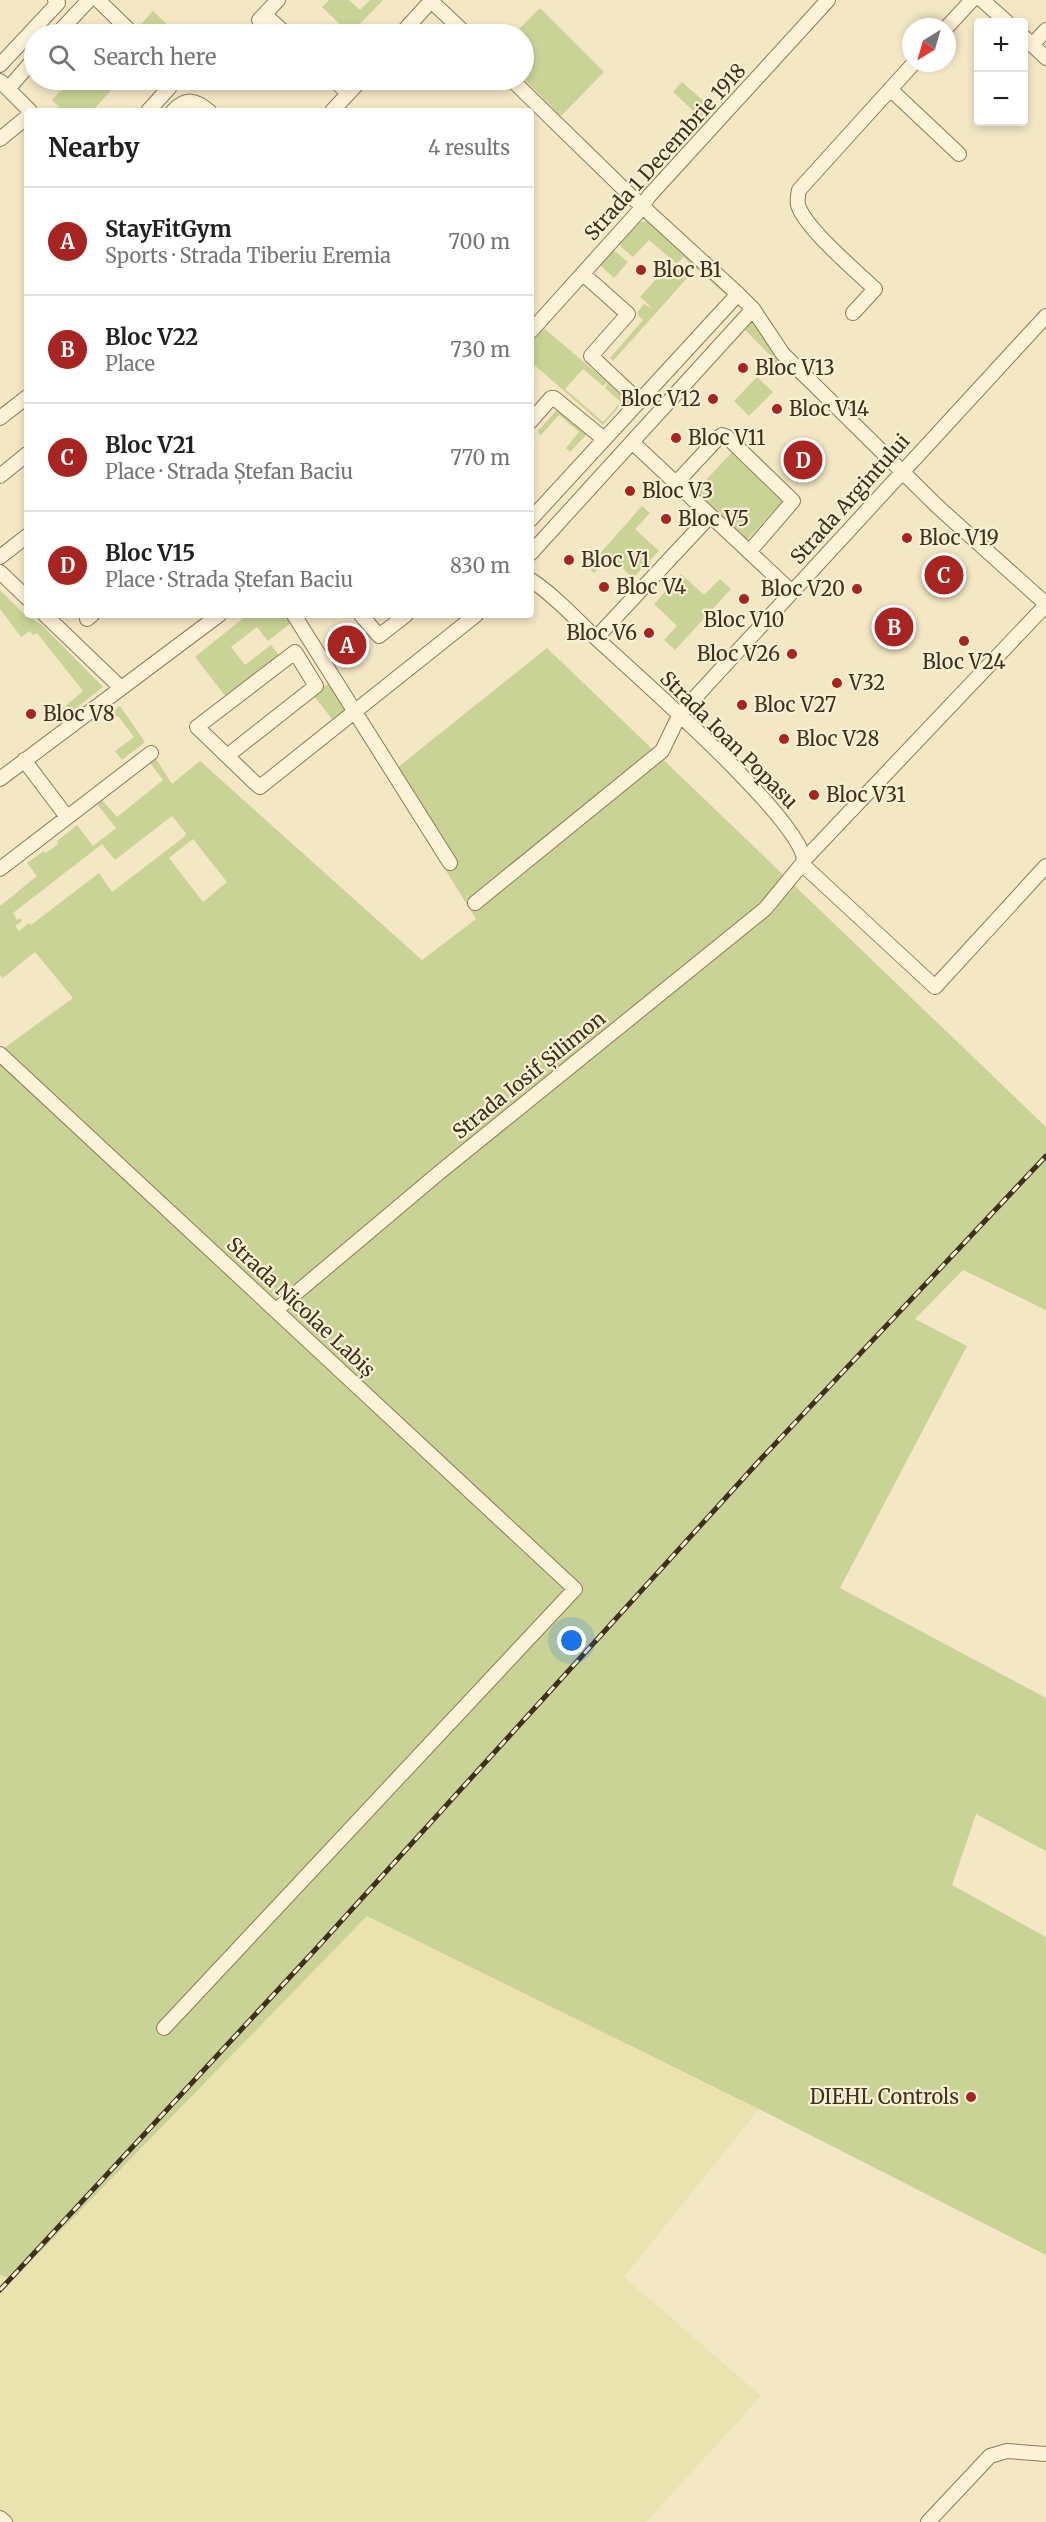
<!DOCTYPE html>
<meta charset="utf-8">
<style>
body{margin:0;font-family:Merriweather,serif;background:#f2f2f2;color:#202124}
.controls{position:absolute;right:18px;top:18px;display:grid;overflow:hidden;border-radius:6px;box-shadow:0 3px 9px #0003}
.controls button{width:54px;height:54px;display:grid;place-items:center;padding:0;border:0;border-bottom:2px solid #e0e0e0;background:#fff;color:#202124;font:30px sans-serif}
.compass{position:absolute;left:902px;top:18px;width:54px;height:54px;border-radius:50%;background:#fff;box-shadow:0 3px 9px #0003;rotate:217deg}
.you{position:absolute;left:572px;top:1641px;width:21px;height:21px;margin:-15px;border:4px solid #fff;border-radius:50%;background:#1a73e8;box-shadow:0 0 0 9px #1a73e833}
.badge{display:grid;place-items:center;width:39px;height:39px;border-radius:50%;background:#a82420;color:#fff;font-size:20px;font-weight:700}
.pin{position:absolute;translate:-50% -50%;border:3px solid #fff;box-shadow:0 2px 6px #0006}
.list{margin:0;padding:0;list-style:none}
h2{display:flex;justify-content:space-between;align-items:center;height:78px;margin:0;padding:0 24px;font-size:26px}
h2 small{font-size:20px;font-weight:400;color:#757577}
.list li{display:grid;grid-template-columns:39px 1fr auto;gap:18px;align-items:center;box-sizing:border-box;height:108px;padding:0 24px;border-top:2px solid #e0e0e0}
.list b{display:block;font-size:22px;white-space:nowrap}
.list p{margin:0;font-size:20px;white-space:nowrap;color:#757577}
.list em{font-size:20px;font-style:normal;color:#757577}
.icon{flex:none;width:33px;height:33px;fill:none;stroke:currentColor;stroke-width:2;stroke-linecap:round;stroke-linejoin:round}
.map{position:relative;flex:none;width:1046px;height:2522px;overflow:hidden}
.search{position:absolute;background:#fff;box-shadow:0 3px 9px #0003;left:24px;top:24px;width:510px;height:66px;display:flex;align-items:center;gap:15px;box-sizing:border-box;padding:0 21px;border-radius:33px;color:#757577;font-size:22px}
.panel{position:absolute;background:#fff;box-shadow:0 3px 9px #0003;left:24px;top:108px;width:510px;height:510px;border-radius:6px}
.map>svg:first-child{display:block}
</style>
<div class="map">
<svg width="1046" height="2522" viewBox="0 0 1046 2522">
<rect width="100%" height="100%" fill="#f3e7c4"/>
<!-- farmland -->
<path fill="#eae3b0" d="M367,1916L759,2109L624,2277L761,2396L646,2522H0V2275L14,2279Z"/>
<!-- green -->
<path fill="#cad396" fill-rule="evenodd" d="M329,0H349L360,10L370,0H383L350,34L322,7Z
M540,8L604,72L561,116L524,79V34H514Z
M153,11L170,27L162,34H141L136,30Z
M71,80H119L120,81L92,111H63L52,100Z
M682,82L707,104L708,110L701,118L673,92Z
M649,221L734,294H725L683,257L677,264L649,240L633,257L621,247L620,242L640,222Z
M612,251L616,252L628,262L614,278L600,265Z
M671,262L688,277L613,361L610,358L643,320L638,315V311L644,304L653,309L640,297Z
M751,316L782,356L765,375L762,372L774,359L744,329L738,336L736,333Z
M544,328L607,382L603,386L583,369L565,389L603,422L621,402L605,388L608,383L626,399L603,425L531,362V342Z
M757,377L773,392L749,416L734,401Z
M558,409L587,434L570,452L566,448L579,432L559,415L541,435L537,432Z
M733,451L784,500L744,543L693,494Z
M642,506L650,513L635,529L659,551L633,578L609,556L594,573L588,567Z
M681,574L704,595L720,579L731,589L675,650L664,640L677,626L654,604Z
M0,590L24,614L42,625L103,687L66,716L62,709L83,691L37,633L33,635L30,631L21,637L0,609Z
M247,615H285L291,623L268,641L257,627L231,647L245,665L271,645L279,655L226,697L195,657Z
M547,648L1046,1127V1310L963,1270L915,1319L967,1346L840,1588L1046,1698V1851L976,1814L952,1885L1046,1937V2255L759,2109L367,1916L14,2279L0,2275V1051L73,998L35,952L3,978L0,975V906L37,876L27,863L44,851L46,853L58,844L57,841L77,825L93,846L116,828L97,804L102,800L117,817L163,780L150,763L156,759L172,784L200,761L422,960L476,919L387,776ZM172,816L186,833L184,837L112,892L99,873L31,925L29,923L19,931L15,926L22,921L21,918L17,920L13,913L102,844L115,860ZM193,839L227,882L203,902L169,858Z
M329,683L345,711L326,727L325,725L332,719L314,696L302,703Z
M120,706L145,742L122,760L115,751L134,737L118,716L114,718L111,713Z"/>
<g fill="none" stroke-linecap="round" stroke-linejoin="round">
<!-- minor casing -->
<g stroke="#917858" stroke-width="16">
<path id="minor" d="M98,0L133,34
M430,0L466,34
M982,0L1007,22
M265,15L286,34
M259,20L278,0
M947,27L972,0
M57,34L89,0
M401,34L431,1
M1024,37L1046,58
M1032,45L1046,30
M0,65L58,3L55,0
M334,80L348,93
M512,80L632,197L738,294L753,309L783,354L937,506L1046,604
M0,81L30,111
M8,89L34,59
M890,89L959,154
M148,111L169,88L173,80
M173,111C186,97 196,100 209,111
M332,111L361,80
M0,139L27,117
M583,274L628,314L591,356L639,401
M853,313L875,289C856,271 805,228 798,205C797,200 798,195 799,190L914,63
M531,331L640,210L649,196L828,0
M0,418L27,397
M531,421L551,398H554L604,439
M632,442L792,592
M0,476L27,454
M676,483L718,438L722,435L727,437L793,501L749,552
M531,519L738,294
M531,553L753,309
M0,557L27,536
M0,572L27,598
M531,580C555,596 575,618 596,638C634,673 800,818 804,860L802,864L935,987L1046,866
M45,615L120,687
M294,615L450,863
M361,615L379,636L406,615
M87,619L92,615
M596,638L710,516
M227,756L316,686L295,652L197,727L255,783L260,787L476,615
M24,760L67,817
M0,779L219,615
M804,860L1046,605
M0,869L151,753
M475,903L662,751L679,716L690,703L1046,316
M0,1054L575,1589L164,2028
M276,1310L440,1172L765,909L802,864
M0,2518L5,2522
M928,2522L990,2456L1007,2451L1046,2454"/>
</g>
<!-- minor -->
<use href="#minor" stroke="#fdf3d9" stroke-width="14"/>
<!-- rail casing -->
<g stroke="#3f2f1d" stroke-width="5">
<path id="rail" d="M0,2290L314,1951L760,1460L1046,1156"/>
</g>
<!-- rail -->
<use href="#rail" stroke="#faf1d5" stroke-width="3" stroke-dasharray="9" stroke-linecap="butt"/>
</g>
<!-- markers -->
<g fill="#a82420" stroke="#faf1d5" stroke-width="2">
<circle cx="641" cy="270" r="6"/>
<circle cx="743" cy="368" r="6"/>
<circle cx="713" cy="399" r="6"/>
<circle cx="777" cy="409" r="6"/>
<circle cx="676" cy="438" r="6"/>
<circle cx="630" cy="491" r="6"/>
<circle cx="666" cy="519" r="6"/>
<circle cx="907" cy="538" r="6"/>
<circle cx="569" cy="560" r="6"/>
<circle cx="604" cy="587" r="6"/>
<circle cx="857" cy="589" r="6"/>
<circle cx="744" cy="599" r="6"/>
<circle cx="649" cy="633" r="6"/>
<circle cx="964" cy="641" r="6"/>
<circle cx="792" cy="654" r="6"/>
<circle cx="837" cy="683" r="6"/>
<circle cx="742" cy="705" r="6"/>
<circle cx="31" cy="714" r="6"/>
<circle cx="784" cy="739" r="6"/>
<circle cx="814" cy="795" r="6"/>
<circle cx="971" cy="2097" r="6"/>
</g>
<g text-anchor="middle" stroke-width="4.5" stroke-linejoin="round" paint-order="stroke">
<!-- street labels -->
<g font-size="20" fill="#3f2f1d" stroke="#faf1d5">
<text transform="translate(665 152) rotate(-48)" y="7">Strada 1 Decembrie 1918</text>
<text transform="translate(850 499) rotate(-48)" y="7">Strada Argintului</text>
<text transform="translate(729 740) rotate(45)" y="7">Strada Ioan Popasu</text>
<text transform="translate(529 1075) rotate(-39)" y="7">Strada Iosif Șilimon</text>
<text transform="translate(301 1307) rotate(43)" y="7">Strada Nicolae Labiș</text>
</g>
<!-- poi labels -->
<g font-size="20" fill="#3f2f1d" stroke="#faf1d5" text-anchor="start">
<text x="653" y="277">Bloc B1</text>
<text x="755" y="375">Bloc V13</text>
<text x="701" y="406" text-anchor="end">Bloc V12</text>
<text x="789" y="416">Bloc V14</text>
<text x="688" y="445">Bloc V11</text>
<text x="642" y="498">Bloc V3</text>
<text x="678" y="526">Bloc V5</text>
<text x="919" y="545">Bloc V19</text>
<text x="581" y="567">Bloc V1</text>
<text x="616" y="594">Bloc V4</text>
<text x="845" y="596" text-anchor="end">Bloc V20</text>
<text x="744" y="627" text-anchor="middle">Bloc V10</text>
<text x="637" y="640" text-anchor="end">Bloc V6</text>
<text x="780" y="661" text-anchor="end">Bloc V26</text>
<text x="964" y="669" text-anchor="middle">Bloc V24</text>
<text x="849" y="690">V32</text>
<text x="754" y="712">Bloc V27</text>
<text x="43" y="721">Bloc V8</text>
<text x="796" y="746">Bloc V28</text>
<text x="826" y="802">Bloc V31</text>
<text x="959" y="2104" text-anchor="end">DIEHL Controls</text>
</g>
</g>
</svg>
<div class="controls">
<button>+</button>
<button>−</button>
</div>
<svg class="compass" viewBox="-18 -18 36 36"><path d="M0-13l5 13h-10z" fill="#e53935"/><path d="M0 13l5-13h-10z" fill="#757577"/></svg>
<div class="you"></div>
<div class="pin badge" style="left:347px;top:645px">A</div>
<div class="pin badge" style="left:894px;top:627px">B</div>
<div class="pin badge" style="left:944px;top:575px">C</div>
<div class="pin badge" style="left:803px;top:460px">D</div>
<div class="search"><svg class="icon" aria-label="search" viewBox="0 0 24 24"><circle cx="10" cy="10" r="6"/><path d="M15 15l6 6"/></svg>Search here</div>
<section class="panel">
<h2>Nearby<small>4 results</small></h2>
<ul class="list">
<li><span class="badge">A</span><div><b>StayFitGym</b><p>Sports · Strada Tiberiu Eremia</p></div><em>700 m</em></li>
<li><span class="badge">B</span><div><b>Bloc V22</b><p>Place</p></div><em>730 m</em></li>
<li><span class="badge">C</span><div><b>Bloc V21</b><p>Place · Strada Ștefan Baciu</p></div><em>770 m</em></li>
<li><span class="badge">D</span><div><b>Bloc V15</b><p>Place · Strada Ștefan Baciu</p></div><em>830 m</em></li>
</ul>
</section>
</div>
